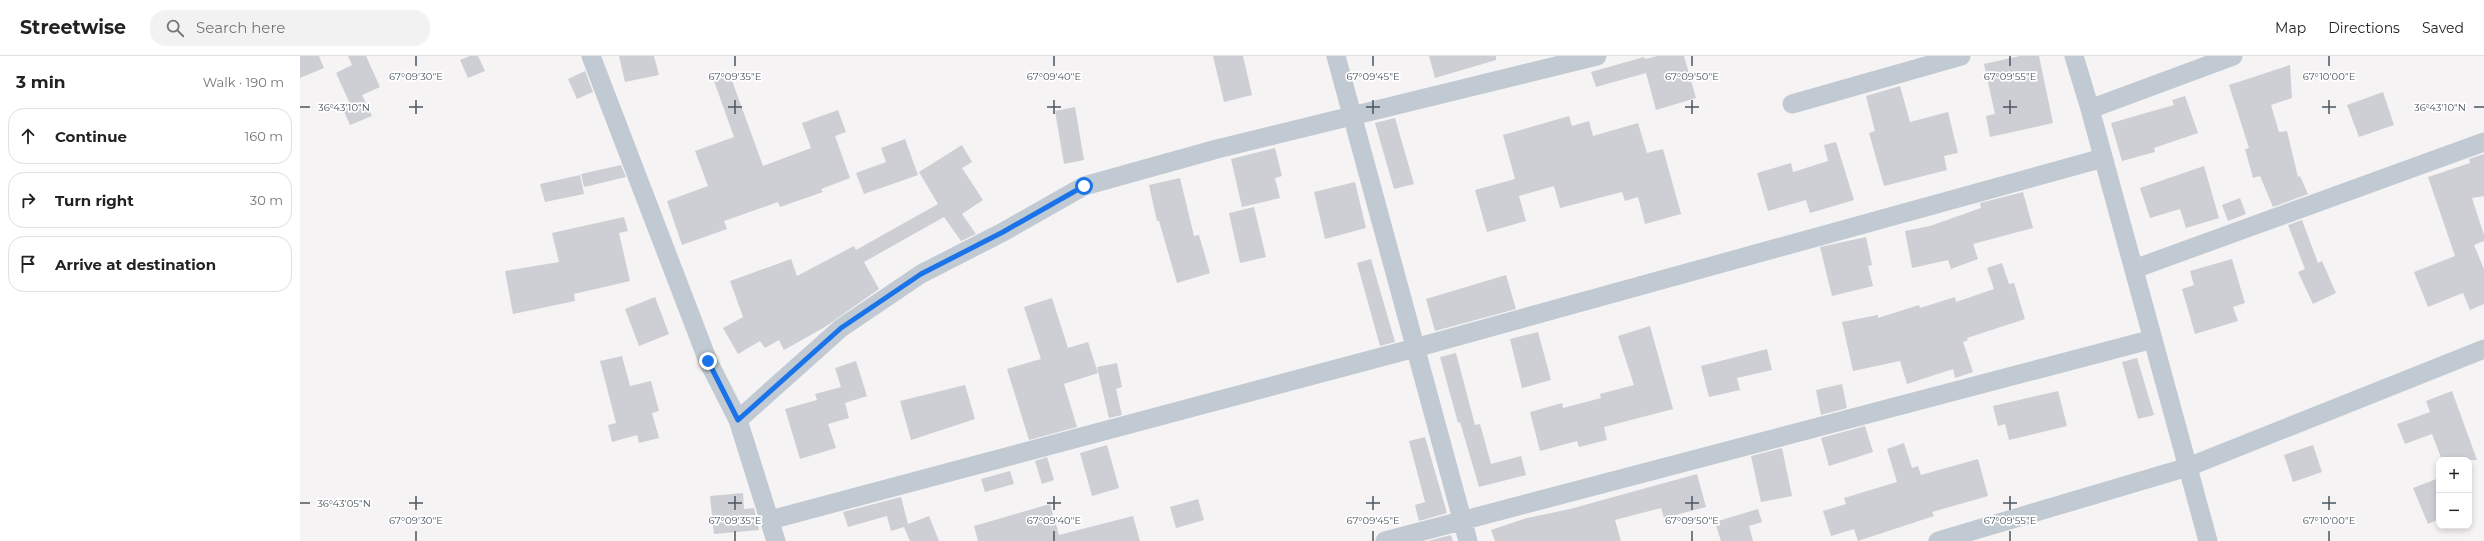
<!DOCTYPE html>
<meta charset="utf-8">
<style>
body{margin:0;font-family:Montserrat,sans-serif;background:#f2f2f2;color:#222}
.controls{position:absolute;right:12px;bottom:12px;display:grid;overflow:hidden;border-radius:8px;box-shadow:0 2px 6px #0003}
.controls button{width:36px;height:36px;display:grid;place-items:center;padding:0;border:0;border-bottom:1px solid #e0e0e0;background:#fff;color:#222;font:20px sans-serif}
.stop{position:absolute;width:12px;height:12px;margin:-9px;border:3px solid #1a73e8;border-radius:50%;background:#fff}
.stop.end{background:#1a73e8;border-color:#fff;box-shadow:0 1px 4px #0008}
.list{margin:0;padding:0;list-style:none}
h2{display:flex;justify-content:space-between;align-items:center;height:52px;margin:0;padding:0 16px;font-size:17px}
h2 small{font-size:13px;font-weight:400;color:#767676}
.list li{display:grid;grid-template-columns:26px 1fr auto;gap:12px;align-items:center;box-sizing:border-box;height:56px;margin:0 8px 8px;padding:0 8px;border:1px solid #e0e0e0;border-radius:16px}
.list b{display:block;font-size:15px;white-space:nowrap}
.list em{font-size:13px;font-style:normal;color:#767676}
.icon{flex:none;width:22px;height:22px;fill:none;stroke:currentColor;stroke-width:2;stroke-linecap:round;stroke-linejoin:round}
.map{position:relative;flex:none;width:2184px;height:485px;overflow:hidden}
header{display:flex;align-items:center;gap:24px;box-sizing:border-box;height:56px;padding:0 20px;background:#fff;border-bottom:1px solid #e0e0e0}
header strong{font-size:19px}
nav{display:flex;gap:22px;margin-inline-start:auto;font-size:14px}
.search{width:280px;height:36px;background:#f2f2f2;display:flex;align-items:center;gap:10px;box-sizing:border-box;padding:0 14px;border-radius:16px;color:#767676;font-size:15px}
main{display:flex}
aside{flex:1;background:#fff}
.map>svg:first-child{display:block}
</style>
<header>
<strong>Streetwise</strong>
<div class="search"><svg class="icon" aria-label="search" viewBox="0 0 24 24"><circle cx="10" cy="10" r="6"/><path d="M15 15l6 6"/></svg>Search here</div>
<nav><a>Map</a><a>Directions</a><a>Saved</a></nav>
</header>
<main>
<aside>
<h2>3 min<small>Walk · 190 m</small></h2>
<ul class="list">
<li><svg class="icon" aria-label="ahead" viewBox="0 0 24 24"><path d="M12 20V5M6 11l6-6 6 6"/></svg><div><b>Continue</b></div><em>160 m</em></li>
<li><svg class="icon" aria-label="right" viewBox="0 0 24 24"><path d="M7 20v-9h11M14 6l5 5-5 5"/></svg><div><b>Turn right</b></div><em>30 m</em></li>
<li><svg class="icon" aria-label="arrive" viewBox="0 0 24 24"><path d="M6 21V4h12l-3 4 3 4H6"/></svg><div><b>Arrive at destination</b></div></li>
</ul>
</aside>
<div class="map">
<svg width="2184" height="485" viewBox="0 0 2184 485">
<rect width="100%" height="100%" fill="#f5f3f3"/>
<!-- building -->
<path fill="#cdcfd5" d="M0,0H19L24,12L0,22Z
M48,0H66L80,31L62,39L72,60L50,69L43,53L51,50L36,17L52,9Z
M170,0H178L185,15L168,22L160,4Z
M319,0H354L359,19L325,26Z
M913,0H943L952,39L924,46Z
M1129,0H1196V4L1135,22Z
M1357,0H1384L1396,42L1356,54L1346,17L1296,31L1291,16L1344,1L1345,3Z
M1720,0H1739L1753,67L1690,81L1686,60L1695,58L1684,8Z
M1990,9L1992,42L1971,49L1979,76L1987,75L1998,121L2000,120L2008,138L1973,151L1960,120L1953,122L1945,93L1949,92L1929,29Z
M285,15L293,36L277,43L268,23Z
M430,19L463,110L511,92L502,67L538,54L546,76L535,80L550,122L521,133L523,136L480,151L478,146L424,165L427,173L382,189L367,145L408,130L395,95L434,81L414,25Z
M1600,30L1610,66L1648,56L1658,97L1644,100L1647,114L1584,130L1569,77L1575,75L1566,40Z
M2083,36L2094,69L2059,81L2047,49Z
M1885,40L1898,77L1854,92L1855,96L1822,105L1811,67L1874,49L1872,44Z
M775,51L784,104L764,108L755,55Z
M1269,60L1272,70L1289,65L1293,80L1338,67L1347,97L1363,93L1381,158L1345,168L1338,141L1325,145L1322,136L1260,152L1254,130L1219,140L1226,165L1187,176L1175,134L1215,123L1203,79Z
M1095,62L1114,128L1094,133L1075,67Z
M605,83L618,119L564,138L556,117L586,106L581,92Z
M1536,86L1554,144L1510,157L1506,144L1468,155L1457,117L1491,107L1493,116L1528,105L1524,89Z
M662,89L672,106L662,112L683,144L662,158L676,178L661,185L644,161L564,206L579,233L525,271L484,294L479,284L465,292L460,285L438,298L423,272L443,261L430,225L491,203L497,220L554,190L556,194L638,148L619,116Z
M975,92L982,120L975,122L980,142L942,151L931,103Z
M2184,98V140L2172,142L2184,179V185L2174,189L2184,213V248L2170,254L2163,237L2128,251L2114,216L2155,200L2128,121L2170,107L2169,103Z
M321,109L326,121L284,131L281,118Z
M1904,110L1919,162L1886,172L1880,153L1850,162L1840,132Z
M280,119L284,138L245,146L240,128Z
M880,122L894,180L899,179L910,217L877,227L859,165H857L849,129Z
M1055,126L1066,172L1025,183L1014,136Z
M1723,136L1733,172L1673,188L1678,203L1651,213L1648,204L1612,212L1605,175L1630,170L1681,152L1680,147Z
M1940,142L1946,158L1928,165L1922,149Z
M954,151L966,201L940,207L929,157Z
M324,161L328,175L319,177L330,225L274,238L275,245L213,258L205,215L259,206L252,177Z
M2002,164L2018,207L2022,205L2036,237L2013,248L1998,216L2005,213L1988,169Z
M1566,181L1572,209L1568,210L1573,230L1532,240L1520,191Z
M1071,203L1095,286L1080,290L1057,207Z
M1932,203L1945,247L1933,251L1938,265L1895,278L1882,233L1894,229L1890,215Z
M1702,207L1709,228L1714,227L1725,263L1667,282L1668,284L1663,286L1673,316L1655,322L1653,313L1607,328L1600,305L1553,315L1542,266L1578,259V262L1619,249L1620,252L1655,241L1656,246L1694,233L1687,212Z
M1206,219L1216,253L1135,275L1126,243Z
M355,241L369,278L339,290L325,253Z
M752,242L768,292L788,286L798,317L764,328L777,371L729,384L707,313L741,303L724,251Z
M1350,270L1373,353L1304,371L1307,384L1279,391L1277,385L1240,395L1230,356L1262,347L1263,352L1301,342L1300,338L1334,329L1318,280Z
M1238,276L1251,324L1222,332L1210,283Z
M1467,293L1472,314L1437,322L1440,334L1409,341L1401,310Z
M1156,297L1175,369L1180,368L1191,408L1221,400L1226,419L1179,431L1160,366L1158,367L1140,301Z
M322,300L330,330L351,325L359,355L352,357L359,382L339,387L337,379L312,386L308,369L316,367L300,305Z
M1837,302L1854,359L1838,363L1822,306Z
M556,305L567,340L545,347L549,362L528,368L536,392L500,403L485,353L517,344L515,338L541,331L535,312Z
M817,307L822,331L816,333L822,359L809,362L797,311Z
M1542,328L1547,352L1521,359L1516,334Z
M665,329L675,363L611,384L600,345Z
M1758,335L1767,370L1709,384L1705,368L1698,370L1693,350Z
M2152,335L2177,404H2142L2132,378L2105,388L2097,368L2130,356L2126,345Z
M1565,370L1573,396L1529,410L1521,382Z
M1125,381L1147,457L1119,465L1115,449L1125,446L1109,385Z
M1604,387L1612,412L1618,410L1621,419L1678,403L1688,440L1632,456L1634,460L1558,485L1554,473L1531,480L1523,455L1546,448L1544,442L1597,426L1587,393Z
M807,389L819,432L792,440L780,397Z
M2013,389L2022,416L1993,426L1984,399Z
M1482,392L1492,440L1461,446L1451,400Z
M747,401L754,424L742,428L735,405Z
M710,415L714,428L685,436L681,423Z
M1397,418L1406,451L1364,462L1361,452L1315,464L1321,485H1195L1191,474L1227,462L1270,453Z
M2139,422V463L2128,468L2113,432Z
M443,437L444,453L454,452L459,474L414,478L410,440Z
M601,441L608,468L629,460L639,485H610L604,471L591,475L587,460L548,471L543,456Z
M898,443L904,464L876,472L870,451Z
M750,448L759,479L833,460L840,485H678L674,470Z
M1458,453L1462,466L1449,470L1453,485H1421L1415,466Z
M1151,479L1153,485H1128Z"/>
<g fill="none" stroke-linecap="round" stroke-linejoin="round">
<!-- street -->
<path stroke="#c1cad2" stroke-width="19" d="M291,0L408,305L438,364L476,485
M1036,0L1168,485
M1774,0L1790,53
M1492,48L1661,0
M1834,213L2184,86
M438,364L541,272L621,218L703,176L784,130L917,93L1297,0
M470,464L1115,292L1803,102
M1085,485L1853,283
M1638,485L1888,411L2184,293
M1908,485L1790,53L1933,0"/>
</g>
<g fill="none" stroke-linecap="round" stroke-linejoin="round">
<!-- route -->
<path stroke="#1a73e8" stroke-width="5" d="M408,305L438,364L541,272L621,218L703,176L784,130"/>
</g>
<!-- ticks -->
<path fill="none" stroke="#4a5661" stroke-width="1.5" d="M116,0V10M435,0V10M754,0V10M1073,0V10M1392,0V10M1710,0V10M2029,0V10M116,44V58M435,44V58M754,44V58M1073,44V58M1392,44V58M1710,44V58M2029,44V58M0,51H10M109,51H123M428,51H442M747,51H761M1066,51H1080M1385,51H1399M1703,51H1717M2022,51H2036M2174,51H2184M116,440V454M435,440V454M754,440V454M1073,440V454M1392,440V454M1710,440V454M2029,440V454M0,447H10M109,447H123M428,447H442M747,447H761M1066,447H1080M1385,447H1399M1703,447H1717M2022,447H2036M116,475V485M435,475V485M754,475V485M1073,475V485M1392,475V485M1710,475V485M2029,475V485"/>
<g font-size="10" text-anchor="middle" fill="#4a5661" stroke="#fff" stroke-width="3.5" stroke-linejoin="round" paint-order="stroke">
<text x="116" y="24">67°09'30"E</text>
<text x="435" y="24">67°09'35"E</text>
<text x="754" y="24">67°09'40"E</text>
<text x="1073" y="24">67°09'45"E</text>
<text x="1392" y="24">67°09'50"E</text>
<text x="1710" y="24">67°09'55"E</text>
<text x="2029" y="24">67°10'00"E</text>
<text x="44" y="55">36°43'10"N</text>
<text x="2140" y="55">36°43'10"N</text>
<text x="44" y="451">36°43'05"N</text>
<text x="116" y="468">67°09'30"E</text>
<text x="435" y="468">67°09'35"E</text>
<text x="754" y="468">67°09'40"E</text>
<text x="1073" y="468">67°09'45"E</text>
<text x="1392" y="468">67°09'50"E</text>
<text x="1710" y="468">67°09'55"E</text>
<text x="2029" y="468">67°10'00"E</text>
</g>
</svg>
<div class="controls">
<button>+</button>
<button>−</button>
</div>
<div class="stop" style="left:784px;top:130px"></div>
<div class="stop end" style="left:408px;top:305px"></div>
</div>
</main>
